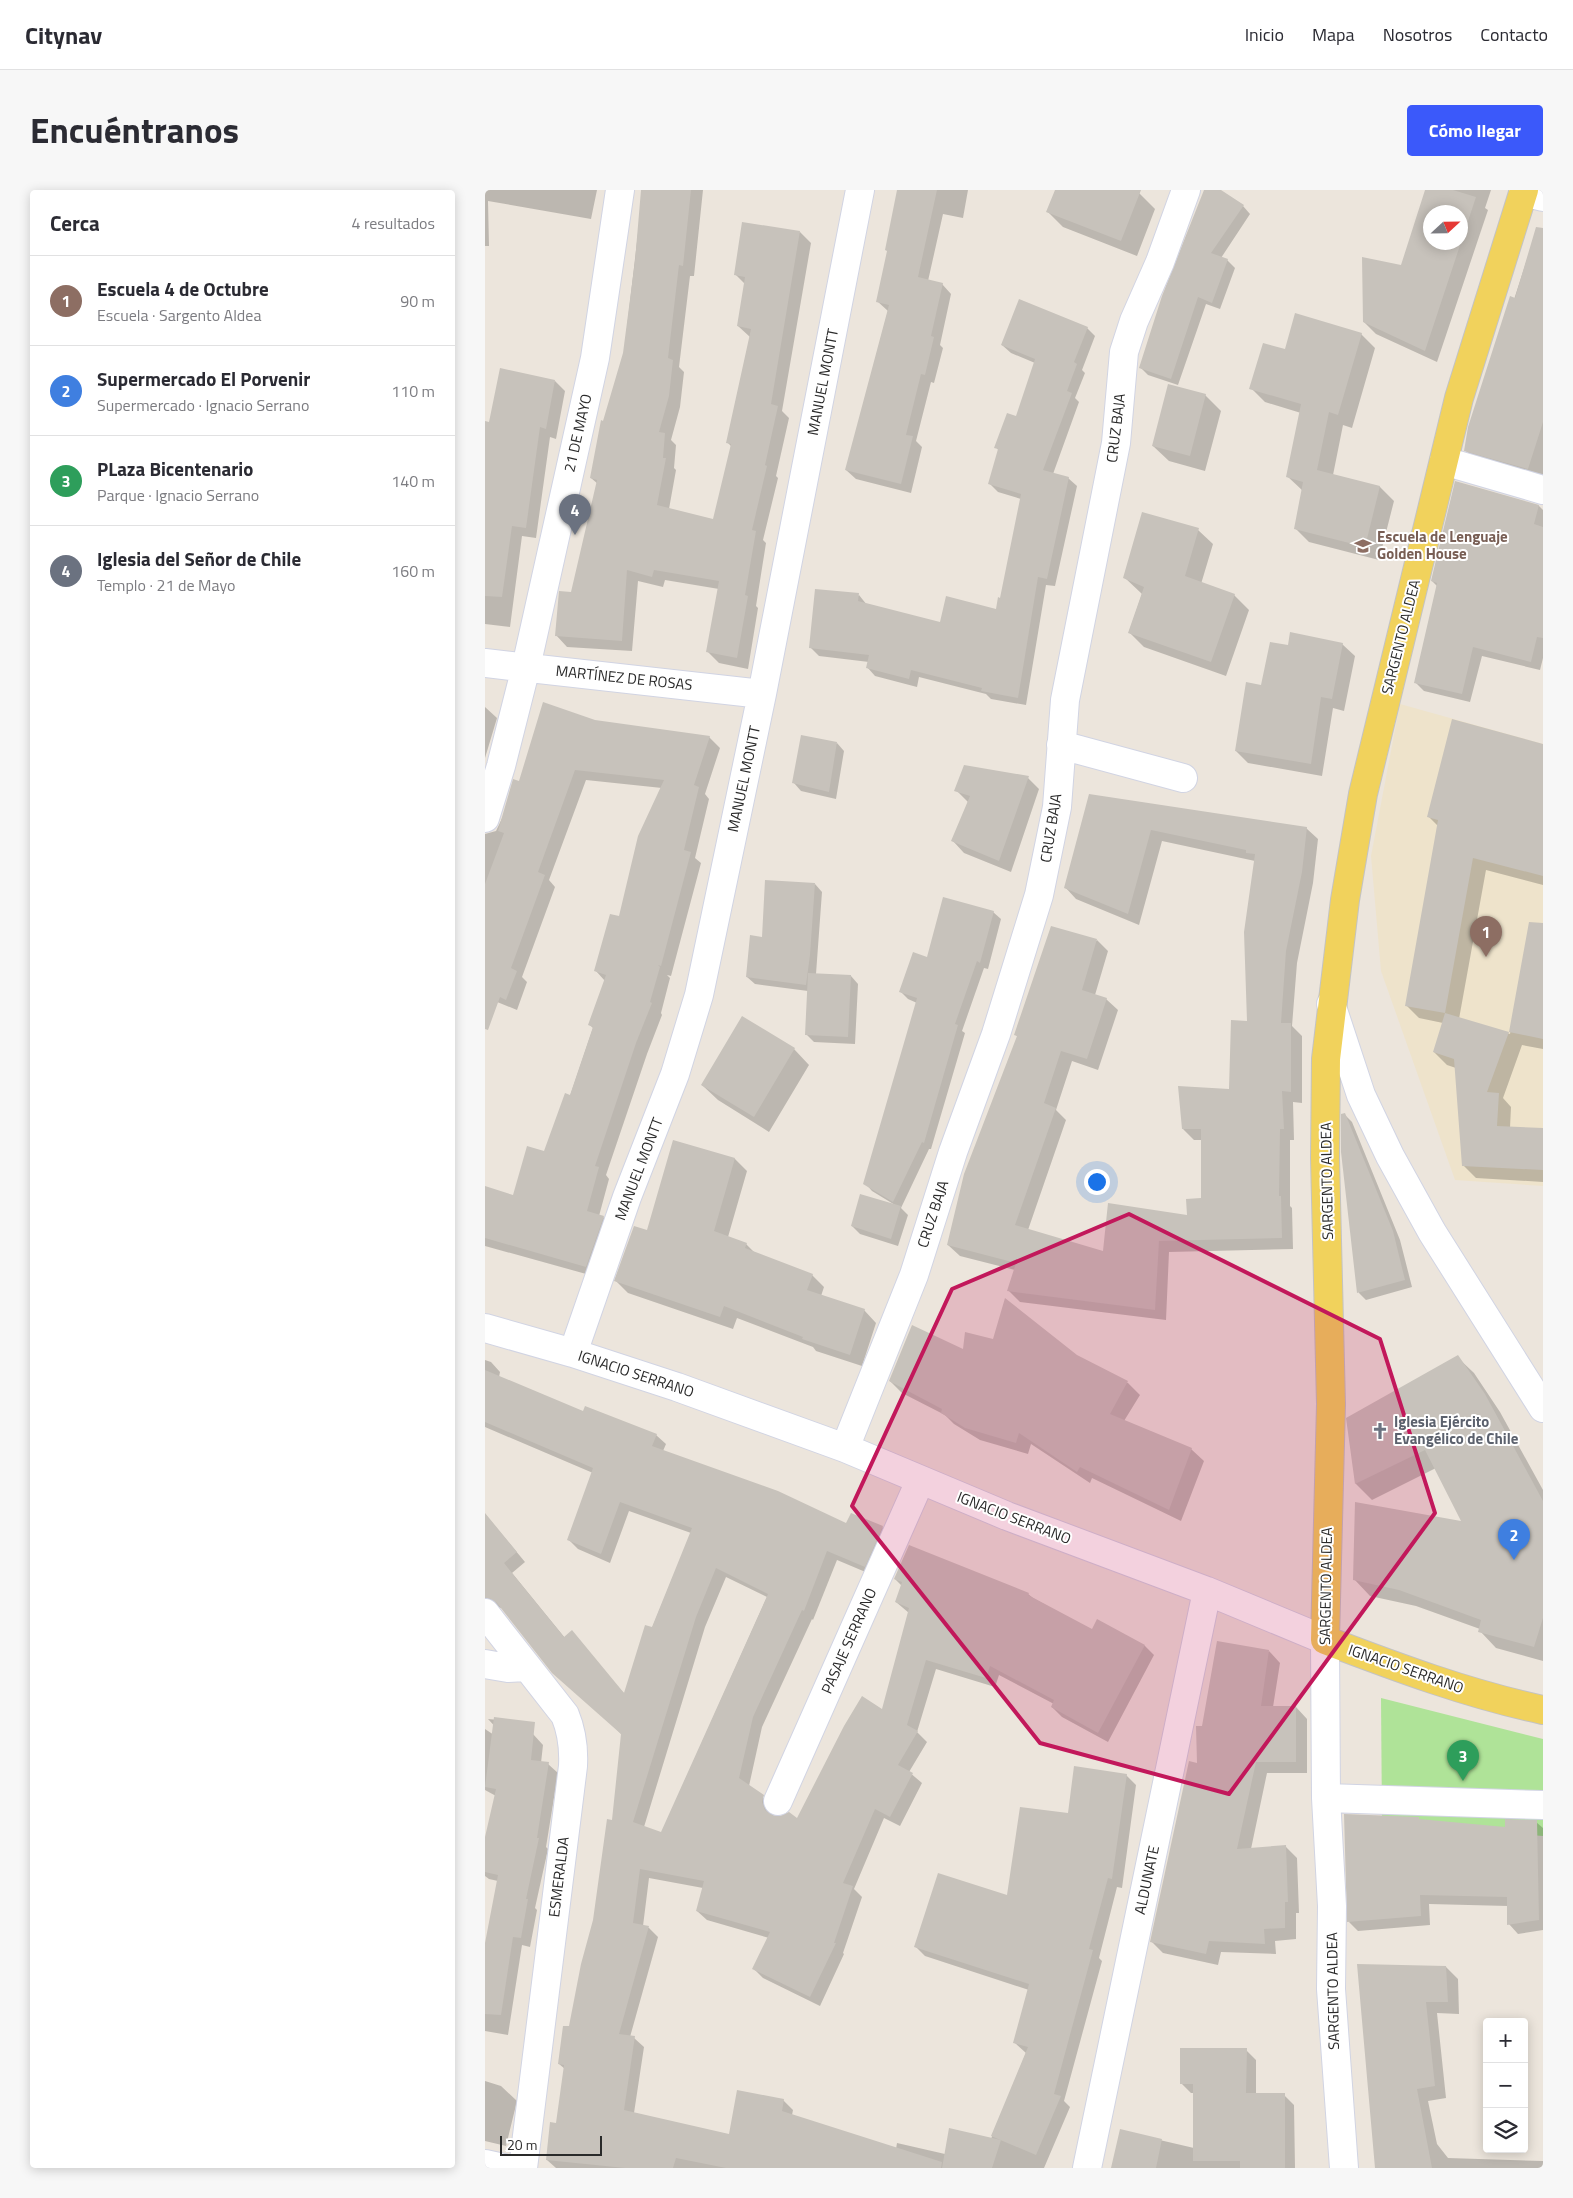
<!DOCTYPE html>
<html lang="es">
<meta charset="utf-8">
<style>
body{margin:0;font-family:"Titillium Web",sans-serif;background:#f7f7f7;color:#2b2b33}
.controls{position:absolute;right:15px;bottom:15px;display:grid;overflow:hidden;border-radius:5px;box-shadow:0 2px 12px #0003}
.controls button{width:45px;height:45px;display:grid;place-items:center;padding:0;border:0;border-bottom:1px solid #e1e1e2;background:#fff;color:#2b2b33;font:25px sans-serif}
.compass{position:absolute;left:938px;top:15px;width:45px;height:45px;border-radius:50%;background:#fff;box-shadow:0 2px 12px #0003;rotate:68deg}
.scale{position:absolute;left:15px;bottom:12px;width:102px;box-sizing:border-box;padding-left:5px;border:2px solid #2a2a2a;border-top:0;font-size:14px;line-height:18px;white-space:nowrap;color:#2a2a2a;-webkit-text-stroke:4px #fff;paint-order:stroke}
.you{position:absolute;left:611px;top:991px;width:18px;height:18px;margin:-12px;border:4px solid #fff;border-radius:50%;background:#1a73e8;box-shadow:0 0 0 8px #1a73e833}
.badge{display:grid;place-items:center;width:32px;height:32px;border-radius:50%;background:#3b59fa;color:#fff;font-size:16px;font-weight:700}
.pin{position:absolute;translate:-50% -41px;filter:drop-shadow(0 1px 2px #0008)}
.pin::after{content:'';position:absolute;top:26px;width:18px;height:15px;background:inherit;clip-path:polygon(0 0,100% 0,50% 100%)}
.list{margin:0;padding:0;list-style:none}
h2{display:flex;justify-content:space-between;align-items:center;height:65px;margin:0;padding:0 20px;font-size:21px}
h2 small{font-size:16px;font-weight:400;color:#7c7c81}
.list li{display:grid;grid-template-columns:32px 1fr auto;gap:15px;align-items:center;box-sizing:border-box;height:90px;padding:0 20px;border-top:1px solid #e1e1e2}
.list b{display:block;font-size:19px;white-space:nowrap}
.list p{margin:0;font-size:16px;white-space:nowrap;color:#7c7c81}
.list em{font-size:16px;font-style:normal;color:#7c7c81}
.icon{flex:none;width:28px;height:28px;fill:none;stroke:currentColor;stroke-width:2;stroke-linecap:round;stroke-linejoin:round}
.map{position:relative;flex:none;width:1058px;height:1978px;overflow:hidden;border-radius:5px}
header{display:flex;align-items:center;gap:30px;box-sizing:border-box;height:70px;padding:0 25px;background:#fff;border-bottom:1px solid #e1e1e2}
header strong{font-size:24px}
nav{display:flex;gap:28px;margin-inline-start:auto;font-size:18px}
.intro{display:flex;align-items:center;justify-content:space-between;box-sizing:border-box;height:120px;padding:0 30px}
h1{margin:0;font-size:35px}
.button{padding:12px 22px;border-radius:5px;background:#3b59fa;color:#fff;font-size:18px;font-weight:700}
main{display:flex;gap:30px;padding:0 30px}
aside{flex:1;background:#fff;border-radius:5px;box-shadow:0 2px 12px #0003}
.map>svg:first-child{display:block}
</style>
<header>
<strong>Citynav</strong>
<nav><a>Inicio</a><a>Mapa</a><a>Nosotros</a><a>Contacto</a></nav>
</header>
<div class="intro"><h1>Encuéntranos</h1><a class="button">Cómo llegar</a></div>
<main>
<aside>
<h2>Cerca<small>4 resultados</small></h2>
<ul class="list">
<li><span class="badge" style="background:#8d6e63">1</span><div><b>Escuela 4 de Octubre</b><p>Escuela · Sargento Aldea</p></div><em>90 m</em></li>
<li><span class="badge" style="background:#3f7fe0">2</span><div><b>Supermercado El Porvenir</b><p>Supermercado · Ignacio Serrano</p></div><em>110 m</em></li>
<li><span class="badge" style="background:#2e9e5b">3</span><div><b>PLaza Bicentenario</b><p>Parque · Ignacio Serrano</p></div><em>140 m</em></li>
<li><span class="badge" style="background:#6b7280">4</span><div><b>Iglesia del Señor de Chile</b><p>Templo · 21 de Mayo</p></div><em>160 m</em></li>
</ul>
</aside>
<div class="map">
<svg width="1058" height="1978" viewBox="0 0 1058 1978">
<rect width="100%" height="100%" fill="#ece5dc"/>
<!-- education -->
<path fill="#eee3cb" d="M915,514L1058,554V996L970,990L896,781L886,666Z"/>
<!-- green -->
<path fill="#afe398" d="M896,1508L1058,1549V1646L897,1633Z"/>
<!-- shadow -->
<path fill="#0003" fill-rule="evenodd" d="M0,0H112L106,29L3,11L4,56H0Z
M158,0H218L209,86H205L194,177L199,182L195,217L186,250L191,255L189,278L191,280L184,319L229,330L247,257L242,252L265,147L253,136L260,94L250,84L315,42L326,53L297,221L304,228L291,286L293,288L278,350L281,353L271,416L273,418L263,479L234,473L223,462L234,399L180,390L178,397L153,391L147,461L82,457L71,445L87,404L113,294L106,288L119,232L139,163Z
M413,0H483L478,28L458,24L443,91L457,94L466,104L455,155L458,158L449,193L446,192L431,251L437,257L426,303L371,289L361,280L403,121L392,111L403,62Z
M571,0H645L654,3L670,19L652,66L578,37L563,22Z
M720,0H734L758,16L765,24L736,68L742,70L750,78L735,119L721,114L693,195L663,185L655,177Z
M941,0H1006L1000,18L1003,20L952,172L891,144L879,132L917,76ZM946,22H976V52H946Z
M1046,57L1058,60V291L992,271L980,260Z
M602,138L610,146L597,180L600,183L590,208L594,212L568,284L583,288L592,296L570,396L561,395L541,515L506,509L501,504L434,487L432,497L390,486L382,477L384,472L334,466L326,458L374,405L382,415L456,434L512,420L516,409L536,309L513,302L505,294L514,261L511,257L532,228L550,173L526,163L517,155Z
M876,144L890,158L867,238L858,235L848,285L895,297L909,311L894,370L824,352L810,338L818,301L802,286L816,223L780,212L766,198L801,161Z
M70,191L80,201L71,249L65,247L51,348L37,346L25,437L0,434V232L5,233Z
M720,205L736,221L720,281L684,271L668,256Z
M971,292L1054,316L1058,320V468L1055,480L997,466L985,512L939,501L930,492L952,396L947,391Z
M713,340L728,354L716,394L749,405L764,420L741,486L659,457L644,442L657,404L639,387Z
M857,454L870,466L859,521L848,518L837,586L763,573L751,561L777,497L804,457Z
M0,517L12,528L0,568Z
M968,530L1058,556V695L1001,680L974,829L1025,844L1038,770L1056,769L1058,762V859L1037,855L1018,908L1026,917L1025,938L1058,940V992L991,988L978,975L971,878L962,875L949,862L958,833L934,828L921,815L953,636L943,626Z
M109,531L224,547L235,558L220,604L224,609L210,668L216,673L186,786L182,785L185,788L176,823L177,825L162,864L121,985L124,989L114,1026L118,1027L129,1038L112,1087L0,1056V998L29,1006L60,962L85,906L108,838L105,835L120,791L111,781L135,728L177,598L101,590L64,690L70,697L37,787L42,792L32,820L0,807V644L11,641L34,593Z
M352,553L359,561L351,609L316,601L309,593Z
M543,588L554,599L526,682L479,663L468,651L483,612L471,600Z
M605,605L821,638L833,649L828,693L812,773L807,836L817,846V913L808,912L809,950H805V1016L807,1018L808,1059L684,1062L681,1130L535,1112L524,1101L530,1080L475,1066L463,1055L533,847L531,845L612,750L623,761L610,805L621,809L633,820L613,880L587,871L571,920L581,930L543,1040L619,1063L703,1026L717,1009V950H709L698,939L746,900L763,832L770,671L677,651L654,735L591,709L580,697Z
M330,694L337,702L331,784L366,786L373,794L370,854L329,852L321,844L323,801L270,794L262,787Z
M508,722L516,729L503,779L499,778L477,841L480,843L446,959H444L416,1018L423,1025L413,1056L375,1044L367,1036L410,1015L387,1001L380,993L432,813L423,809L415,801L443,769Z
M309,859L324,875L284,942L233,910L217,895Z
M859,924L867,932L915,1050L927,1097L881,1110L874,1103L857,962Z
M189,951L250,969L262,981L243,1047L261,1054L271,1064L327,1085L339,1097L336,1106L379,1120L391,1133L377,1176L331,1161L328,1157L252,1128L248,1139L143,1103L131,1091L163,1042Z
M509,1151L591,1166L643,1193L655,1205L639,1231L706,1259L719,1271L696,1331L607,1288L605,1293L546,1254L543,1264L495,1250L469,1234L460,1225L417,1203L405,1191Z
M972,1167L989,1183L1015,1222L1058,1300V1471L1011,1458L995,1441V1439L931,1416L885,1406L869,1389L978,1333L951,1278L887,1310L871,1294L863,1228Z
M0,1170L6,1172L15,1182L14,1187L99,1223L171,1245L181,1254L178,1261L362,1334L397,1337L407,1347L390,1386L352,1370L328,1430L327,1429L277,1537L264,1596L288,1616V1627L313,1630L398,1521L424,1423L411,1412L417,1396L410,1389L543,1404L548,1408L607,1441L660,1456L669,1465L623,1552L577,1527L567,1517L569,1514L514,1485L510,1497L451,1479L432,1542L442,1552L424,1582L437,1593L415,1636L399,1628L369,1699L377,1707L358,1763L359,1764L335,1816L278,1788L269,1779L284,1748L222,1730L212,1721L218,1698L164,1688L158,1736L164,1738L173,1747L145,1847L149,1848L159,1857L149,1923L245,1946L298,1910L308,1920L307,1925L411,1959L412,1953L460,1964L506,1949L541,1863L530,1853L544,1800L440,1766L430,1756L523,1706L584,1625L641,1585L651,1595L637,1698L632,1697L614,1768L617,1771L579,1911L585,1917L559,1978H71L62,1970L72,1934L80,1879L74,1874L85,1838L109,1730L128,1631L137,1545L17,1418L11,1417L0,1405V1324L40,1372L27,1383L80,1448L140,1504L206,1343L144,1321L125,1373L93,1359L83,1349L108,1283L0,1237ZM241,1387L282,1407L176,1644L159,1637L220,1437Z
M784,1461L795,1473L788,1517H811L822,1529V1583H782L766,1659L801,1657L812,1668L814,1723H811V1749L790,1751L791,1764L736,1762L733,1775L678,1763L666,1751L714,1575L718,1538Z
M3,1529L37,1532L58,1555L56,1573L63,1574L73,1583L61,1657L63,1659L50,1718L52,1720L45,1757L37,1755L23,1845L0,1841V1760L13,1691L4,1689L0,1686V1653L11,1606L0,1600V1539L12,1547L16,1543Z
M936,1631L1021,1639L1051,1632L1058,1638V1740L1033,1744L1024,1734L1023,1716L944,1714L945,1735L873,1741L864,1732Z
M874,1775L961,1777L973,1789L974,1824L952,1823L961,1908L943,1911L952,1954L963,1968L1058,1971V1978H891Z
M761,1860L771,1870V1905H799L809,1915L810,1978H628L636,1941L709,1958V1903H706L696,1893Z
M0,1891L16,1896L32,1911L21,1956L0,1951Z"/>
<!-- building -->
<path fill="#c7c2bb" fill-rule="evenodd" d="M156,0H206L198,76L194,75L183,168L188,170L184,206L174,242L180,243L178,268H181L172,315L228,329L246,254L241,253L266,139L252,136L260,87L249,85L257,32L315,41L286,214L293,216L280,275L282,276L267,340L271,341L260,405L263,406L252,468L221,462L234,391L169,380L167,387L142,380L137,451L70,446L74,401L86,402L112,290L105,288L116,230L118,231L138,163L150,71Z
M412,0H452L433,87L458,93L446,146L449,147L440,185L436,184L421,245L428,246L416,294L360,280L404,115L391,112L402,61L400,60Z
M570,0H656L636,51L561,22Z
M719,0H736L759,15L726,63L743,69L727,113L713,107L686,189L654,178L677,106Z
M940,0H968L991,7L940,161L878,132L877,67L916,75ZM946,22H976V52H946Z
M1051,37L1058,38V232L1043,279L979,261L983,237L1025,106L1030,108Z
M534,109L603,137L589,172L592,174L582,201L587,203L558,280L584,287L562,389L553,387L533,508L496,501L497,498L426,480L424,489L381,478L384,465L324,458L330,399L374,403L373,411L455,432L461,406L511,419L513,407L515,408L536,304L503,294L513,259L509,258L522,223L531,226L550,169L516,155Z
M810,123L877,143L853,225L844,222L832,280L895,296L880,357L809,339L818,292L801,287L816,214L764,199L778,153L800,159Z
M15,178L70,190L61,239L55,237L41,338L27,336L17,407L0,406V231L4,232Z
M683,194L721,204L705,266L667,256Z
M970,291L1054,315L1049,334L1058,337V448L1052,447L1046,472L988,457L977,504L929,493L952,393L946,391Z
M657,322L714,338L700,386L750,404L726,472L643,443L659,397L638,388Z
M805,442L858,453L847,509L836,507L826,574L750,561L761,492L776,495L785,452L803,455Z
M58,512L110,530L225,546L209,595L214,597L199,660L206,662L176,776L173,775L175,777L165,812L167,813L151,853L110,976L114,977L102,1021L119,1026L101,1077L0,1048V996L28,1005L42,956L59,961L80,903L85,905L108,837L103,835L121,785L109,781L125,724L134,726L153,646L179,590L90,580L53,682L60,685L26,778L32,781L21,810L15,807L3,840L0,839V694L19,643L13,641L28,589L34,591Z
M967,529L1058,554V686L988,668L960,823L920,816L953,630L942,627Z
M316,545L352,552L344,602L307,593Z
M479,575L544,586L514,671L466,651L485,606L469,601Z
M604,604L822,637L817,682L801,761L796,833H806V902L797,901L799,939H795L794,1006H796L797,1048L674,1051L670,1120L522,1101L531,1073L462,1055L479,984L532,846L529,845L566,736L612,749L597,800L622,808L602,869L576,861L559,913L571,918L530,1035L618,1061L623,1013L702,1025L701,1009L716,1008V939H697L693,896L744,899L746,830L762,831L759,742L770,664L761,663V660L666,640L643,724L579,698Z
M280,690L330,693L325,765L321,795L261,787L265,745L277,747Z
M458,707L509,721L495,773L492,771L470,834L473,835L439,953L437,952L408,1012L378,994L432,808L414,802L428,762L442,767Z
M1044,732L1058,733V849L1024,842Z
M323,783L366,785L363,847L320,845Z
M960,823L1024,842L1002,902L1014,903L1012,936L1058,938V980L977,976L969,869L948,862Z
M257,826L310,858L269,927L216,895Z
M860,923L908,1041L920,1090L872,1103L856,962V924Z
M188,950L250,968L229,1041L262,1053L260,1058L328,1084L322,1100L380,1119L365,1165L317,1149L318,1147L239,1116L235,1127L129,1091L149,1036L162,1040Z
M375,1004L416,1016L406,1049L366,1036Z
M520,1108L592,1165L643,1191L625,1224L707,1258L684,1320L595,1277L592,1282L534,1243L531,1253L480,1238L456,1223L457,1219L404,1191L427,1135L478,1159L480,1142L508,1149Z
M973,1165L1000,1204L1058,1311V1428L1049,1457L993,1442L996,1430L914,1400L868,1390L870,1312L976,1331L940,1260L870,1294L861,1228Z
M0,1180L98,1221L100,1216L172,1244L167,1256L293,1301L361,1333L366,1323L398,1336L380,1377L342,1361L319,1421L317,1420L268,1527L254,1588L279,1605L277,1612L280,1620L287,1625L295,1626L304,1622L312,1628L359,1536L377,1506L397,1519L424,1418L410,1412L417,1392L409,1389L424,1355L544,1403L543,1405L607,1439L612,1429L660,1455L613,1543L566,1517L569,1510L505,1476L501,1488L441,1470L422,1535L433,1541L413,1575L428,1583L405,1627L390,1619L358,1693L368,1696L349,1753H351L325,1807L267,1779L285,1742L211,1721L219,1691L155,1679L148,1733L164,1736L134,1844L150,1846L139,1920L244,1944L252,1900L299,1909L297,1921L457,1972L456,1978H241L191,1968L188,1978H140L61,1970L65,1932L71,1933L79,1875L73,1874L78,1836H84L96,1774L108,1730L122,1629L127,1630L136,1544L67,1483L12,1413L6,1409L0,1408V1323L32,1362L19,1373L79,1447L87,1440L139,1503L160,1435L167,1437L207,1338L135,1312L116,1364L82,1350L108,1278L0,1232ZM231,1378L283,1404L176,1642L148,1632L211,1427Z
M732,1451L784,1460L776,1516H811V1572H771L752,1659L801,1655L803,1712H800V1738L779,1739L780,1754L724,1751L721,1764L665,1752L704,1571L712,1573L711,1536H717Z
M9,1527L50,1532L46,1570L64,1572L52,1648H54L41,1709H43L36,1748L28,1747L16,1825L0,1824V1753L13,1685L0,1682V1647L11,1599L0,1597Z
M589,1576L642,1584L627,1689L623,1688L604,1759L608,1760L569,1904L576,1906L551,1965L506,1946L543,1857L528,1853L544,1794L429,1757L453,1683L522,1705L535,1617L583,1623Z
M859,1624L934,1627V1629L1020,1637V1629L1052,1630L1054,1730L1022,1735V1707L935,1705L936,1726L862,1732Z
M872,1774L961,1776L963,1812H941L950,1896L932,1899L947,1978H890Z
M695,1858H762L761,1903H800V1978H755V1971H708V1894H695Z
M464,1938L516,1950L507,1978H457Z
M635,1939L677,1949L671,1978H626Z"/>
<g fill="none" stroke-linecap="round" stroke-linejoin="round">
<!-- minor casing -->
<g stroke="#d1d4e3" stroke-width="30">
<path id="minor" d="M1038,2L1058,7
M959,271L1058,300
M0,473L277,504
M576,555L698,588
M0,628L16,576L41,477L110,168L135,0
M846,814L876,905L905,966L947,1042L1058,1218
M0,1138L88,1163L192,1197L360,1258L522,1326L722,1401L840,1450L841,1608L847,1716L846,1799L859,1978
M88,1163L142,1007L190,884L214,805L277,504L375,0
M360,1258L429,1085L468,962L511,844L554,705L572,617L580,510L631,253L639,162L649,131L675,72L701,0
M0,1423L80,1525C87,1542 89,1557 88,1576L38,1978
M0,1474L23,1478L41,1477
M841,1608L1058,1615
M293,1611L435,1291
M0,1974L18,1978
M602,1978L722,1401"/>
</g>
<!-- major casing -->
<g stroke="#c3c3c3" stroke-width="30">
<path id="major" d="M1039,0L974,208L878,604L860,710L841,869L840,968L846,1214L840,1450C911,1477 983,1504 1058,1520"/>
</g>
<!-- minor -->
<use href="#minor" stroke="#fff" stroke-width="28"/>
<!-- major -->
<use href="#major" stroke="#f1d25c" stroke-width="28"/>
</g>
<!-- marked area -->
<path fill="#c2185b" fill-opacity="0.2" stroke="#c2185b" stroke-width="4" stroke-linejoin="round" d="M644,1024L895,1149L950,1323L744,1604L555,1553L367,1316L467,1099Z"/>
<!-- icons -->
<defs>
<g id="school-bare" transform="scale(1.35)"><path d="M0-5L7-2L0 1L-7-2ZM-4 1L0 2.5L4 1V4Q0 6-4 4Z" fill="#8d6e63" stroke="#fff" stroke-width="2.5" paint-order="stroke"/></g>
<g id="church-bare" transform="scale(1.35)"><path d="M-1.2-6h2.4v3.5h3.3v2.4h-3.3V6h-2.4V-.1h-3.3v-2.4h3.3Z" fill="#6b7280" stroke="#fff" stroke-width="2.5" paint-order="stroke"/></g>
</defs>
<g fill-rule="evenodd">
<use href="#school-bare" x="878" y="356"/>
<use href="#church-bare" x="895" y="1241"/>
</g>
<g text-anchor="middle" stroke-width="4" stroke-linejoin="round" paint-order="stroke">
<!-- street labels -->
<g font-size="15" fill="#2a2a2a" stroke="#fff">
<text transform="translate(338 192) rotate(-79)" y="5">MANUEL MONTT</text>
<text transform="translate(631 238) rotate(-83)" y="5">CRUZ BAJA</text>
<text transform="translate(93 243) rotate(-77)" y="5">21 DE MAYO</text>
<text transform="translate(916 447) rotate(-76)" y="5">SARGENTO ALDEA</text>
<text transform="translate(139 488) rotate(6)" y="5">MARTÍNEZ DE ROSAS</text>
<text transform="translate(259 589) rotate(-78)" y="5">MANUEL MONTT</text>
<text transform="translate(566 638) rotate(-81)" y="5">CRUZ BAJA</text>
<text transform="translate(154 979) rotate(-69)" y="5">MANUEL MONTT</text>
<text transform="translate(842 991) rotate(-91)" y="5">SARGENTO ALDEA</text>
<text transform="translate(448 1024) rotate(-72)" y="5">CRUZ BAJA</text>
<text transform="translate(151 1184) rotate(18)" y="5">IGNACIO SERRANO</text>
<text transform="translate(529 1328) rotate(21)" y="5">IGNACIO SERRANO</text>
<text transform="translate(841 1396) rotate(-89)" y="5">SARGENTO ALDEA</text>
<text transform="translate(364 1451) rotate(-66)" y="5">PASAJE SERRANO</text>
<text transform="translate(921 1479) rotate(19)" y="5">IGNACIO SERRANO</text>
<text transform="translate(74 1687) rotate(-83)" y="5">ESMERALDA</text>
<text transform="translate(662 1690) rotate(-78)" y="5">ALDUNATE</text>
<text transform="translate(848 1801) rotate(-91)" y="5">SARGENTO ALDEA</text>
</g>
<!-- education labels -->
<g font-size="15" font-weight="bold" fill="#785e54" stroke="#fff" text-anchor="start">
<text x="892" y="352">Escuela de Lenguaje<tspan x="892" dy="17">Golden House</tspan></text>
</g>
<!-- worship labels -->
<g font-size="15" font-weight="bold" fill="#5b616d" stroke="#fff" text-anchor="start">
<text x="909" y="1237">Iglesia Ejército<tspan x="909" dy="17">Evangélico de Chile</tspan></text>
</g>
</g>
</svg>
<div class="controls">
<button>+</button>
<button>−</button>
<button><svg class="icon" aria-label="layers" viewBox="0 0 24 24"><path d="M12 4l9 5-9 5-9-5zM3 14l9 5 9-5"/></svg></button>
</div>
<svg class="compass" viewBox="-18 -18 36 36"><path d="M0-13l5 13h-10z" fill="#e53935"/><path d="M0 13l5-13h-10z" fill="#7c7c81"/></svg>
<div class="scale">20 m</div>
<div class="you"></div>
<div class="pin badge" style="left:1001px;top:767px;background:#8d6e63">1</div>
<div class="pin badge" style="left:1029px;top:1370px;background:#3f7fe0">2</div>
<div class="pin badge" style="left:978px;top:1591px;background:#2e9e5b">3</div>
<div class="pin badge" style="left:90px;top:345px;background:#6b7280">4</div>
</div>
</main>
